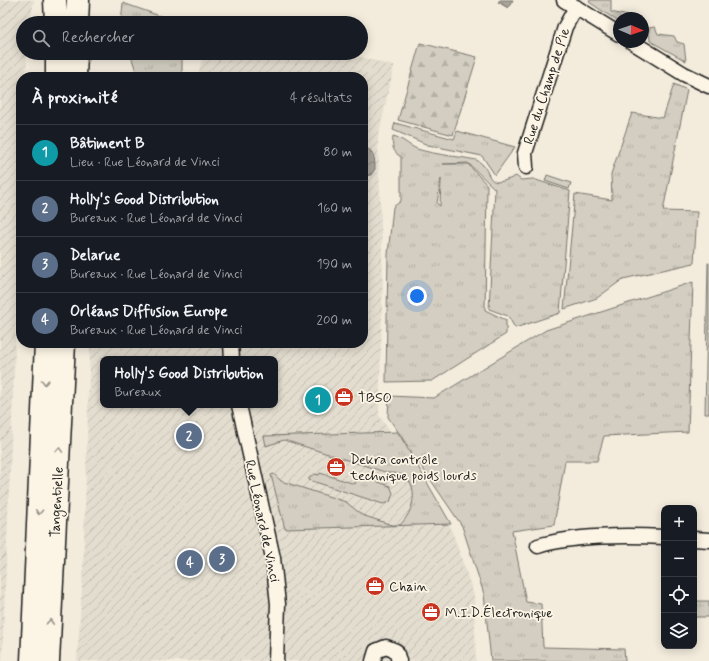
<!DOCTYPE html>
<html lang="fr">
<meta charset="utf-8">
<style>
body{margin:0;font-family:Mynerve,sans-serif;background:#242831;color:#f1f3f6}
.controls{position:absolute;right:12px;bottom:12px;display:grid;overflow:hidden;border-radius:8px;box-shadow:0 2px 10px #0003}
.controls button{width:36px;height:36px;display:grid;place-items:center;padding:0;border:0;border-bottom:1px solid #363941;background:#171b24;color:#f1f3f6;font:20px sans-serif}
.compass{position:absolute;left:613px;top:12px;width:36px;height:36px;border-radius:50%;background:#171b24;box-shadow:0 2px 10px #0003;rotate:92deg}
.you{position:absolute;left:417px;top:296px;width:14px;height:14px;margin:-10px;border:3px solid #fff;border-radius:50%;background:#1a73e8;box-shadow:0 0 0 6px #1a73e833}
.badge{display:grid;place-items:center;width:26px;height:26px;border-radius:50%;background:#d93025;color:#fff;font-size:13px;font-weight:700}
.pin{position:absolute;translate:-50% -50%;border:2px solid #fff;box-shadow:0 1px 4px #0006}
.popup{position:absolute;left:100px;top:356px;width:178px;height:52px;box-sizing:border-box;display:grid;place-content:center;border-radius:8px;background:#171b24;filter:drop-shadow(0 1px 3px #0005);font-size:13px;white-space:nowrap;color:#9ea1a6}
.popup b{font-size:15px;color:#f1f3f6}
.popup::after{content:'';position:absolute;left:50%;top:100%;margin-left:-8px;border:8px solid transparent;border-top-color:#171b24}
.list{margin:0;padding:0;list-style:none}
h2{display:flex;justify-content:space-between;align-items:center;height:52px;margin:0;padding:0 16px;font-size:17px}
h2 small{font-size:13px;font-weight:400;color:#9ea1a6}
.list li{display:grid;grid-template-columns:26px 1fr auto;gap:12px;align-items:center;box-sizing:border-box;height:56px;padding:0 16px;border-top:1px solid #363941}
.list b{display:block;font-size:15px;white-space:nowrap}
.list p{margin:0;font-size:13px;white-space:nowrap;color:#9ea1a6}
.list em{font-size:13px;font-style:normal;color:#9ea1a6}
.icon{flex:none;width:22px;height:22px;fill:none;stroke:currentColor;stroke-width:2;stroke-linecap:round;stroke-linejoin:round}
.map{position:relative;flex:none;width:709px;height:661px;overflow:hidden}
.search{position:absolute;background:#171b24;box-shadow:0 2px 10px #0003;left:16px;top:16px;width:352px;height:44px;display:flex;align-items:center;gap:10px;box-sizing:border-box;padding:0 14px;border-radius:22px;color:#9ea1a6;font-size:15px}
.panel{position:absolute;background:#171b24;box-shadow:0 2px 10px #0003;left:16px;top:72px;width:352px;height:276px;border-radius:16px}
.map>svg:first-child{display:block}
</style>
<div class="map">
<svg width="709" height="661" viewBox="0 0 709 661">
<defs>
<pattern id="industrial-furrows" width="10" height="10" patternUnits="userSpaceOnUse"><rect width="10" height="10" fill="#e3ddcf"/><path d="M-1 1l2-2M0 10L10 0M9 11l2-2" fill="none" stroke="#c2bdb1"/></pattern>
<pattern id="grass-tufts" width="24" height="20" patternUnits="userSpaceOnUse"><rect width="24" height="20" fill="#d3cec1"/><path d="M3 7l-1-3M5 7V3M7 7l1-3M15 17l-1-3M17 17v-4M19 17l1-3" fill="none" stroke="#b5b0a5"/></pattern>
<pattern id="forest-firs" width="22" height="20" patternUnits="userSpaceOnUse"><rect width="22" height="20" fill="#d3cec1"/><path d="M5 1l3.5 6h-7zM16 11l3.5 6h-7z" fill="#b5b0a5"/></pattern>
<pattern id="water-waves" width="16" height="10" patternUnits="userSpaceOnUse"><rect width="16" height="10" fill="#aaa59b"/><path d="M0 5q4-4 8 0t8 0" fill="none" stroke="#8a867e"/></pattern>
</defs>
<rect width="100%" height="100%" fill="#f3ecdd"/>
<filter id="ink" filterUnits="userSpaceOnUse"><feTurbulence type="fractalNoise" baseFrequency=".025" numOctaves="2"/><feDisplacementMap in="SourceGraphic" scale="8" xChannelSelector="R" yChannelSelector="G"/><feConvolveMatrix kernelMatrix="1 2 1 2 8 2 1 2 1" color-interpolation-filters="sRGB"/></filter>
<g filter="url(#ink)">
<!-- industrial -->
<path fill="url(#industrial-furrows)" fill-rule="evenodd" d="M0,0H34L30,23H23V53H27L26,77H21V204L2,661H0Z
M213,15L241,23H211Z
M203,53H347L394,66L378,138L383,280L379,415L450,525L474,595L476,661H77L83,572L90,343H363V77H198ZM103,359H275V405H103Z"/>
<!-- grass -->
<path fill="url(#grass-tufts)" stroke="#78756e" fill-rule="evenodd" d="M590,0H611V12L628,16V18H619V22L589,2Z
M123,3L180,23H121Z
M655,27L658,34L674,36L677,42L684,44L686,61L650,41L649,28Z
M130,53H182V77H138Z
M674,84L687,90L663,211L697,212L694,263L623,279L597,298L564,309L575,194L612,200L611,174L632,113L663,118Z
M395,123L454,139L457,131L515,147L495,175L482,156L428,145L393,130Z
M393,136C402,138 408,145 417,149C436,155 457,156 476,160C495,168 481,193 516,176L521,180L533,179L570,191L560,313L515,328L508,316L489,309L495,189L468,163L443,164H468L487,185L485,310L506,320V334L432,381L386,382L388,254L393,207L401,201V157C392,151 392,146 393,136ZM441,179L440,206L437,203Z
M708,263H709V414H705Z
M693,282L688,432L604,436L597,461H565L554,525L512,531L526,602L541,604L543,647L624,649L625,661H491L484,594L462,526L388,417L389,396L434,398L546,330Z
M398,432L451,524L285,529L271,475L274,474L281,481L346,502L362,515L392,525H400C418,508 421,471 388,473L284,440L266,446L264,436Z
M320,473L355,484L358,475L390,486L393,493L390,502L383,504L309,480V478L314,474L319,475Z
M694,601H709V617H694Z"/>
<!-- forest -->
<path fill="url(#forest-firs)" stroke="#78756e" d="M420,43L477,57L453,135L398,120Z"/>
<!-- garden -->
<path fill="#d3cec1" stroke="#78756e" d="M547,175L571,183L569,189L545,181Z"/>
<!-- water -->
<path fill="url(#water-waves)" stroke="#716e68" d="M500,0H513L508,8L498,2Z
M363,148C374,148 375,159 375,169L371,175L363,176Z"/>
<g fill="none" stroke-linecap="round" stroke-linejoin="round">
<!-- street casing -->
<g stroke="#1c1c1c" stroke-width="17">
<path id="street" d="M564,0L619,34
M632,42L684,74L709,86
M526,167L525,153L565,27L576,7
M231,343L232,359
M239,405L273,558L278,604L276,661
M694,539L709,540
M538,546C573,535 628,535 664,537
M373,661L376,651L386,647L396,651L399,661"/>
</g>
<!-- highway casing -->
<g stroke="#1c1c1c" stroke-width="25">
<path id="highway" d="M55,0L56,23
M77,23L78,0
M57,53V77
M75,77L76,53
M32,661L46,343
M48,661L64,343"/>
</g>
<!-- street -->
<use href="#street" stroke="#fcf5e5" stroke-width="14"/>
<!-- highway -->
<use href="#highway" stroke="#fcf5e5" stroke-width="22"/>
</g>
<!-- one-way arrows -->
<defs><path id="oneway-chevron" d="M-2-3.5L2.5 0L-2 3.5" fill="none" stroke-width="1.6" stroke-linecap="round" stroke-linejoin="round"/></defs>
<g stroke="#97938b">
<use href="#oneway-chevron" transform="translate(45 382) rotate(92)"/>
<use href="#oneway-chevron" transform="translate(59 450) rotate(-88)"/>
<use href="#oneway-chevron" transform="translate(39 512) rotate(93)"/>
<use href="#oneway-chevron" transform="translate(50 622) rotate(-87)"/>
</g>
</g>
<!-- icons -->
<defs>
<g id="office-disc" transform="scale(1)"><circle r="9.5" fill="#c8321e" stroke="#fcf5e5"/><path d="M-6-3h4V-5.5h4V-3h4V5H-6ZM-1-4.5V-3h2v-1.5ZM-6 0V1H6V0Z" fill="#fff"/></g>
</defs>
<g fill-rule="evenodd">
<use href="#office-disc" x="344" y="397"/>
<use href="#office-disc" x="336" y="467"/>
<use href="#office-disc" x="375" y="586"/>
<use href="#office-disc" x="431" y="612"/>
</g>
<g text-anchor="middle" stroke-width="3.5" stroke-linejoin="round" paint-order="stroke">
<!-- street labels -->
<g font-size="14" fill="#1c1c1c" stroke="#fcf5e5">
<text transform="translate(546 86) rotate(-72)" y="5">Rue du Champ de Pie</text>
<text transform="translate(56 502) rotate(-87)" y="5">Tangentielle</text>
<text transform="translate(263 521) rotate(78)" y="5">Rue Léonard de Vinci</text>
</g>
<!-- poi labels -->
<g font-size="14" fill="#1c1c1c" stroke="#fcf5e5" text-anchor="start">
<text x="358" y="402">TBSO</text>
<text x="350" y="464">Dekra contrôle<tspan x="350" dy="16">technique poids lourds</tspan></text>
<text x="389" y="591">Chain</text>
<text x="445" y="617">M.I.D.Électronique</text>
</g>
</g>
</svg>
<div class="controls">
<button>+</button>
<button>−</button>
<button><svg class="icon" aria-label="locate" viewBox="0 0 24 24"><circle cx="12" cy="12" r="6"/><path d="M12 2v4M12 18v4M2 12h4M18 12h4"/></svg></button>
<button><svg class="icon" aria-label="layers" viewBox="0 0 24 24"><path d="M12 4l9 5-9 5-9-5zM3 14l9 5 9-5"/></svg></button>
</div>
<svg class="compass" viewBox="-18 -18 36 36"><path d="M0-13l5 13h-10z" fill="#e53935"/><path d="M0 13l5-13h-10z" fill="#9ea1a6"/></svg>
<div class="you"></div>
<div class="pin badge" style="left:318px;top:400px;background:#0f9aa8">1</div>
<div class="pin badge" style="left:189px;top:436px;background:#5c6f8a">2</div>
<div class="popup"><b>Holly's Good Distribution</b>Bureaux</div>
<div class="pin badge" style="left:222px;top:559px;background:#5c6f8a">3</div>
<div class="pin badge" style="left:190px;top:563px;background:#5c6f8a">4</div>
<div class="search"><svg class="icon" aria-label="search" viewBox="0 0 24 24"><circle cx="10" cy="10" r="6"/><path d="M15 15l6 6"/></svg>Rechercher</div>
<section class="panel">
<h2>À proximité<small>4 résultats</small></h2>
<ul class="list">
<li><span class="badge" style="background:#0f9aa8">1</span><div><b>Bâtiment B</b><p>Lieu · Rue Léonard de Vinci</p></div><em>80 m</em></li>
<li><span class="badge" style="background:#5c6f8a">2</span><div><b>Holly's Good Distribution</b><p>Bureaux · Rue Léonard de Vinci</p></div><em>160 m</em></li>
<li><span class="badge" style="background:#5c6f8a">3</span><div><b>Delarue</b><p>Bureaux · Rue Léonard de Vinci</p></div><em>190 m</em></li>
<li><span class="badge" style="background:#5c6f8a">4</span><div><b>Orléans Diffusion Europe</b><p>Bureaux · Rue Léonard de Vinci</p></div><em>200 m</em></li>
</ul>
</section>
</div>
